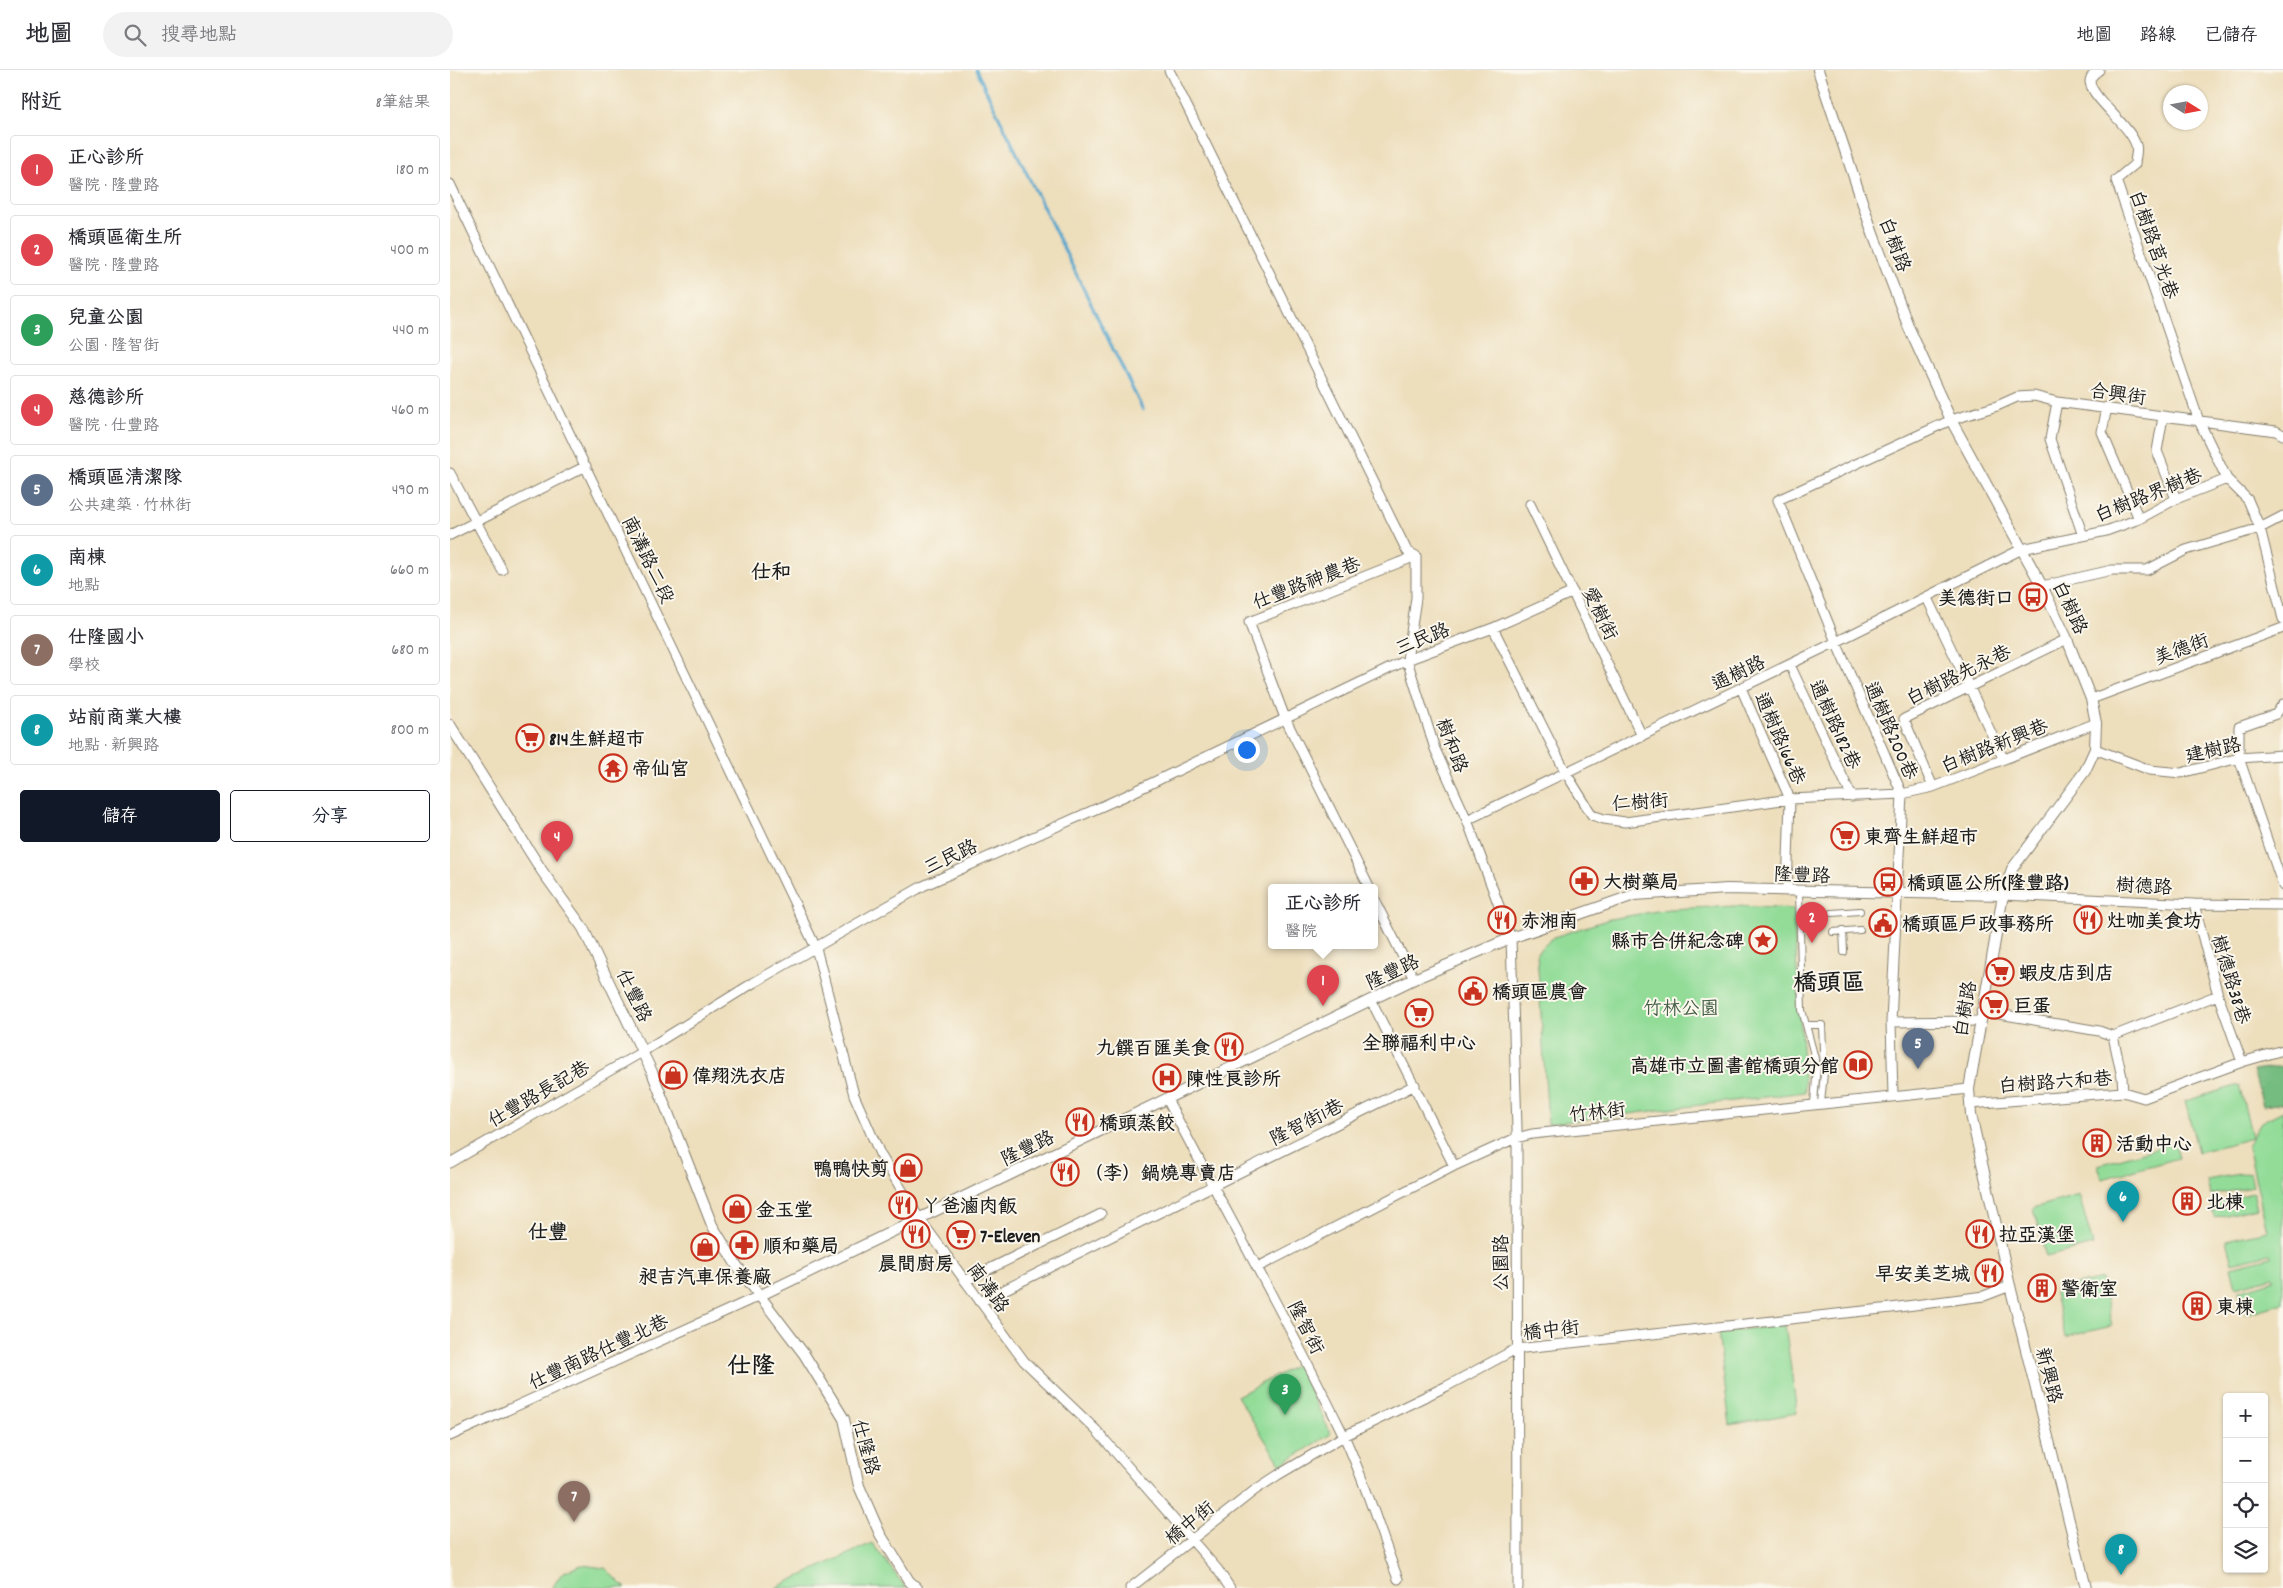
<!DOCTYPE html>
<html lang="zh-TW">
<meta charset="utf-8">
<style>
body{margin:0;font-family:Dekko,"LXGW WenKai TC",sans-serif;background:#f2f2f3;color:#2b2b33}
.controls{position:absolute;right:15px;bottom:15px;display:grid;overflow:hidden;border-radius:5px;box-shadow:0 1px 4px #0004}
.controls button{width:45px;height:45px;display:grid;place-items:center;padding:0;border:0;border-bottom:1px solid #e1e1e2;background:#fff;color:#2b2b33;font:25px sans-serif}
.compass{position:absolute;left:1713px;top:15px;width:45px;height:45px;border-radius:50%;background:#fff;box-shadow:0 1px 4px #0004;rotate:101deg}
.you{position:absolute;left:796px;top:679px;width:18px;height:18px;margin:-12px;border:4px solid #fff;border-radius:50%;background:#1a73e8;box-shadow:0 0 0 8px #1a73e833}
.badge{display:grid;place-items:center;width:32px;height:32px;border-radius:50%;background:#111827;color:#fff;font-size:16px;font-weight:700}
.pin{position:absolute;translate:-50% -41px;filter:drop-shadow(0 1px 2px #0008)}
.pin::after{content:'';position:absolute;top:26px;width:18px;height:15px;background:inherit;clip-path:polygon(0 0,100% 0,50% 100%)}
.popup{position:absolute;left:818px;top:814px;width:110px;height:65px;box-sizing:border-box;display:grid;place-content:center;border-radius:5px;background:#fff;filter:drop-shadow(0 1px 4px #0005);font-size:16px;white-space:nowrap;color:#7c7c81}
.popup b{font-size:19px;color:#2b2b33}
.popup::after{content:'';position:absolute;left:50%;top:100%;margin-left:-10px;border:10px solid transparent;border-top-color:#fff}
.list{margin:0;padding:0;list-style:none}
h2{display:flex;justify-content:space-between;align-items:center;height:65px;margin:0;padding:0 20px;font-size:21px}
h2 small{font-size:16px;font-weight:400;color:#7c7c81}
.list li{display:grid;grid-template-columns:32px 1fr auto;gap:15px;align-items:center;box-sizing:border-box;height:70px;margin:0 10px 10px;padding:0 10px;border:1px solid #e1e1e2;border-radius:5px}
.list b{display:block;font-size:19px;white-space:nowrap}
.list p{margin:0;font-size:16px;white-space:nowrap;color:#7c7c81}
.list em{font-size:16px;font-style:normal;color:#7c7c81}
.actions{display:flex;gap:10px;padding:15px 20px}
.actions a{flex:1;padding:11px 0;border:1px solid #111827;border-radius:5px;text-align:center;font-size:18px;color:#111827}
.actions .main{background:#111827;color:#fff}
.icon{flex:none;width:28px;height:28px;fill:none;stroke:currentColor;stroke-width:2;stroke-linecap:round;stroke-linejoin:round}
.map{position:relative;flex:none;width:1833px;height:1518px;overflow:hidden}
header{display:flex;align-items:center;gap:30px;box-sizing:border-box;height:70px;padding:0 25px;background:#fff;border-bottom:1px solid #e1e1e2}
header strong{font-size:24px}
nav{display:flex;gap:28px;margin-inline-start:auto;font-size:18px}
.search{width:350px;height:45px;background:#f2f2f3;display:flex;align-items:center;gap:12px;box-sizing:border-box;padding:0 18px;border-radius:28px;color:#7c7c81;font-size:19px}
main{display:flex}
aside{flex:1;background:#fff}
.map>svg:first-child{display:block}
</style>
<header>
<strong>地圖</strong>
<div class="search"><svg class="icon" aria-label="search" viewBox="0 0 24 24"><circle cx="10" cy="10" r="6"/><path d="M15 15l6 6"/></svg>搜尋地點</div>
<nav><a>地圖</a><a>路線</a><a>已儲存</a></nav>
</header>
<main>
<aside>
<h2>附近<small>8筆結果</small></h2>
<ul class="list">
<li><span class="badge" style="background:#e0444e">1</span><div><b>正心診所</b><p>醫院 · 隆豐路</p></div><em>180 m</em></li>
<li><span class="badge" style="background:#e0444e">2</span><div><b>橋頭區衛生所</b><p>醫院 · 隆豐路</p></div><em>400 m</em></li>
<li><span class="badge" style="background:#2e9e5b">3</span><div><b>兒童公園</b><p>公園 · 隆智街</p></div><em>440 m</em></li>
<li><span class="badge" style="background:#e0444e">4</span><div><b>慈德診所</b><p>醫院 · 仕豐路</p></div><em>460 m</em></li>
<li><span class="badge" style="background:#5c6f8a">5</span><div><b>橋頭區清潔隊</b><p>公共建築 · 竹林街</p></div><em>490 m</em></li>
<li><span class="badge" style="background:#0f9aa8">6</span><div><b>南棟</b><p>地點</p></div><em>660 m</em></li>
<li><span class="badge" style="background:#8d6e63">7</span><div><b>仕隆國小</b><p>學校</p></div><em>680 m</em></li>
<li><span class="badge" style="background:#0f9aa8">8</span><div><b>站前商業大樓</b><p>地點 · 新興路</p></div><em>800 m</em></li>
</ul>
<div class="actions"><a class="main">儲存</a><a>分享</a></div>
</aside>
<div class="map">
<svg width="1833" height="1518" viewBox="0 0 1833 1518">
<rect width="100%" height="100%" fill="#fbf7ec"/>
<filter id="ink" filterUnits="userSpaceOnUse"><feTurbulence type="fractalNoise" baseFrequency=".02" numOctaves="2"/><feDisplacementMap in="SourceGraphic" scale="10" xChannelSelector="R" yChannelSelector="G"/><feConvolveMatrix kernelMatrix="1 2 1 2 8 2 1 2 1" color-interpolation-filters="sRGB"/></filter>
<filter id="wash" filterUnits="userSpaceOnUse"><feTurbulence type="fractalNoise" baseFrequency=".0096" numOctaves="4" result="noise"/><feDisplacementMap in="SourceGraphic" scale="20" xChannelSelector="R" yChannelSelector="G"/><feGaussianBlur stdDeviation="1.12" result="paint"/><feColorMatrix in="noise" values="0 0 0 0 0 0 0 0 0 0 0 0 0 0 0 0 0 1.4 0 .05"/><feComposite in="paint" operator="in"/></filter>
<g filter="url(#wash)">
<rect width="100%" height="100%" fill="#eddebc"/>
<!-- green -->
<path fill="#92dc98" stroke="#577c5a" d="M1286,836L1343,839L1355,1022L1098,1054L1087,882L1104,867L1160,849L1219,839Z
M1789,1015L1802,1067L1811,1052L1833,1041V1233L1795,1244L1789,1221L1824,1210L1823,1207L1786,1217L1781,1197L1821,1187L1820,1184L1782,1193L1776,1170L1817,1161L1798,1076L1803,1068L1748,1082L1735,1031Z
M1725,1073L1729,1088L1652,1109L1648,1095Z
M1800,1102L1803,1117L1760,1125L1757,1110Z
M1803,1123L1807,1138L1764,1148L1761,1133Z
M1629,1125L1643,1175L1596,1187L1583,1138Z
M1652,1209L1662,1256L1615,1267L1604,1220Z
M1335,1255L1347,1343L1280,1355L1268,1262Z
M847,1295L881,1364L831,1395L787,1326Z
M422,1473L456,1518H326L331,1515Z
M131,1495L155,1498L176,1518H102L112,1503Z"/>
<!-- forest -->
<path fill="#75bc80" stroke="#486c4e" d="M1833,996V1033L1813,1036L1803,1000Z"/>
<g fill="none" stroke-linecap="round" stroke-linejoin="round">
<!-- stream -->
<path stroke="#51a5cd" stroke-width="3" d="M526,0L693,340"/>
</g>
</g>
<g filter="url(#ink)">
<g fill="none" stroke-linecap="round" stroke-linejoin="round">
<!-- pedestrian casing -->
<g stroke="#847d6c" stroke-width="8">
<path id="pedestrian" d="M1349,821L1352,940L1367,996L1364,1033
M1382,843L1410,841
M1393,860L1394,882
M1383,862L1410,860
M1358,955H1372L1374,1003L1371,1033"/>
</g>
<!-- minor casing -->
<g stroke="#847d6c" stroke-width="11">
<path id="minor" d="M719,0L957,481L966,486
M1649,0C1645,3 1640,6 1640,12C1643,30 1679,54 1686,75C1688,80 1685,88 1685,94L1666,110L1749,351L1777,409L1798,430L1810,458L1833,549
M0,114L366,878L404,1025L430,1084L469,1148L574,1291L646,1360L768,1500L780,1518
M1607,332L1600,369L1633,466
M1657,337L1652,362L1689,449
M1713,347L1707,381L1726,429
M0,403L52,500
M1080,434L1192,666
M0,465L136,396
M966,486V528L957,590L985,679L1017,750L1061,868L1067,1058L1068,1518
M1592,516L1662,500H1697L1736,480L1810,458L1833,446
M1477,528L1553,688
M1043,558L1116,703L1142,745L1154,749L1175,752L1340,729L1452,724L1483,717L1646,653
M1340,595L1402,727
M1291,618L1340,729L1337,821
M1641,629L1833,558
M1833,634L1826,644L1789,657V688L1833,816
M1645,679L1700,700L1731,703L1789,688L1833,685
M1483,717L1454,649L1617,569
M1017,750L1386,572L1572,479L1656,461L1689,449L1726,429L1777,409
M919,817L835,648L799,552L966,486
M1553,825L1744,834L1833,835
M924,829L964,909
M1744,834L1768,925L1792,992
M921,930L1004,1096
M1531,941L1649,961L1663,966L1768,925
M1441,952L1529,951
M1663,966L1672,1007L1673,1022
M1443,1026L1441,952L1452,724L1386,572L1328,430L1501,350L1547,336L1567,327L1584,326L1607,332L1826,361L1833,365
M717,1029C775,1141 838,1250 893,1364C914,1408 930,1462 948,1509
M1520,1034L1673,1022L1694,1028L1792,992L1833,980
M0,1093L192,982L303,913L473,816L675,726L957,590L1043,558L1123,522
M808,1197L1004,1096L1066,1068L1082,1064L1519,1019
M515,1211L651,1144
M530,1232L965,1015
M0,1366L309,1226
M680,1518L805,1420L828,1405L894,1366L997,1316L1066,1279L1441,1238L1534,1226L1560,1216"/>
</g>
<!-- tertiary casing -->
<g stroke="#847d6c" stroke-width="12">
<path id="tertiary" d="M1368,0L1423,164L1459,258L1501,350L1592,516L1617,569L1641,629L1646,653L1645,679L1635,701L1562,799L1553,825L1519,1019L1521,1045L1560,1216L1636,1518
M0,655L92,801L133,858L202,1002L262,1155L287,1196L354,1284L394,1349L409,1416L430,1464L459,1511L467,1518
M309,1226L964,909L1061,868L1184,825L1277,819L1553,825"/>
</g>
<!-- pedestrian -->
<use href="#pedestrian" stroke="#fff" stroke-width="6"/>
<!-- minor -->
<use href="#minor" stroke="#fff" stroke-width="9"/>
<!-- tertiary -->
<use href="#tertiary" stroke="#fff" stroke-width="10"/>
</g>
</g>
<!-- icons -->
<defs>
<g id="bus-ring" transform="scale(1.4375)"><circle r="9.5" fill="#fbf7ec" stroke="#c8321e" stroke-width="1.5"/><path d="M-5-6H5V4H4V6H2V4H-2V6H-4V4H-5ZM-3.5-4V0h7V-4ZM-3.5 1.2v1.5H-2V1.2ZM2 1.2v1.5H3.5V1.2Z" fill="#c8321e"/></g>
<g id="supermarket-ring" transform="scale(1.4375)"><circle r="9.5" fill="#fbf7ec" stroke="#c8321e" stroke-width="1.5"/><path d="M-6-5.5h2.5l.6 2H6L4.5 2H-2.5L-4.4-4H-6ZM-1.5 3.2a1.3 1.3 0 1 0 .1 0ZM3 3.2a1.3 1.3 0 1 0 .1 0Z" fill="#c8321e"/></g>
<g id="temple-ring" transform="scale(1.4375)"><circle r="9.5" fill="#fbf7ec" stroke="#c8321e" stroke-width="1.5"/><path d="M0-6L5-2H3V0L6.5 2.5H4V6H1.5V3h-3V6H-4V2.5H-6.5L-3 0V-2H-5Z" fill="#c8321e"/></g>
<g id="pharmacy-ring" transform="scale(1.4375)"><circle r="9.5" fill="#fbf7ec" stroke="#c8321e" stroke-width="1.5"/><path d="M-2-6h4v4h4v4h-4v4h-4v-4h-4v-4h4Z" fill="#c8321e"/></g>
<g id="restaurant-ring" transform="scale(1.4375)"><circle r="9.5" fill="#fbf7ec" stroke="#c8321e" stroke-width="1.5"/><path d="M-5-6h1v4h1v-4h1v4h1v-4h1v5L-1.5 .5V6h-2V.5L-5-1ZM5-6V6H3V1.5H1.5Q1.5-4 5-6Z" fill="#c8321e"/></g>
<g id="civic-ring" transform="scale(1.4375)"><circle r="9.5" fill="#fbf7ec" stroke="#c8321e" stroke-width="1.5"/><path d="M-.6-6.5H3V-4.5H.6V-3L4-1V1h2V6H-6V1h2V-1L-.6-3ZM-1.2 2.5V6h2.4V2.5Z" fill="#c8321e"/></g>
<g id="sight-ring" transform="scale(1.4375)"><circle r="9.5" fill="#fbf7ec" stroke="#c8321e" stroke-width="1.5"/><path d="M0-6L1.8-2.2L6-1.7L2.9 1.2L3.7 5.4L0 3.3L-3.7 5.4L-2.9 1.2L-6-1.7L-1.8-2.2Z" fill="#c8321e"/></g>
<g id="library-ring" transform="scale(1.4375)"><circle r="9.5" fill="#fbf7ec" stroke="#c8321e" stroke-width="1.5"/><path d="M-6-4Q-3-5.5-.7-3.5V5Q-3 3-6 4ZM6-4Q3-5.5 .7-3.5V5Q3 3 6 4Z" fill="#c8321e"/></g>
<g id="shop-ring" transform="scale(1.4375)"><circle r="9.5" fill="#fbf7ec" stroke="#c8321e" stroke-width="1.5"/><path d="M-5-2.5h2.3a2.7 3.5 0 0 1 5.4 0H5L5.5 6h-11ZM-1.5-2.5h3a1.5 2.3 0 0 0-3 0Z" fill="#c8321e"/></g>
<g id="hospital-ring" transform="scale(1.4375)"><circle r="9.5" fill="#fbf7ec" stroke="#c8321e" stroke-width="1.5"/><path d="M-5-5h3v3.5h4V-5h3V5h-3V1.5h-4V5h-3Z" fill="#c8321e"/></g>
<g id="building-ring" transform="scale(1.4375)"><circle r="9.5" fill="#fbf7ec" stroke="#c8321e" stroke-width="1.5"/><path d="M-4-6H4V6H1V3H-1V6H-4ZM-2.5-4.3h1.7v1.8h-1.7ZM.8-4.3h1.7v1.8H.8ZM-2.5-1h1.7V.8h-1.7ZM.8-1h1.7V.8H.8Z" fill="#c8321e"/></g>
</defs>
<g fill-rule="evenodd">
<use href="#bus-ring" x="1583" y="527"/>
<use href="#supermarket-ring" x="80" y="668"/>
<use href="#temple-ring" x="163" y="698"/>
<use href="#supermarket-ring" x="1395" y="766"/>
<use href="#pharmacy-ring" x="1134" y="811"/>
<use href="#bus-ring" x="1438" y="812"/>
<use href="#restaurant-ring" x="1052" y="850"/>
<use href="#restaurant-ring" x="1638" y="850"/>
<use href="#civic-ring" x="1433" y="853"/>
<use href="#sight-ring" x="1313" y="870"/>
<use href="#supermarket-ring" x="1550" y="902"/>
<use href="#civic-ring" x="1023" y="921"/>
<use href="#supermarket-ring" x="1544" y="935"/>
<use href="#supermarket-ring" x="969" y="943"/>
<use href="#restaurant-ring" x="779" y="977"/>
<use href="#library-ring" x="1408" y="995"/>
<use href="#shop-ring" x="223" y="1005"/>
<use href="#hospital-ring" x="717" y="1008"/>
<use href="#restaurant-ring" x="630" y="1052"/>
<use href="#building-ring" x="1647" y="1073"/>
<use href="#shop-ring" x="458" y="1098"/>
<use href="#restaurant-ring" x="615" y="1102"/>
<use href="#building-ring" x="1737" y="1131"/>
<use href="#restaurant-ring" x="453" y="1135"/>
<use href="#shop-ring" x="287" y="1139"/>
<use href="#restaurant-ring" x="466" y="1164"/>
<use href="#restaurant-ring" x="1530" y="1164"/>
<use href="#supermarket-ring" x="511" y="1165"/>
<use href="#pharmacy-ring" x="294" y="1175"/>
<use href="#shop-ring" x="255" y="1177"/>
<use href="#restaurant-ring" x="1539" y="1203"/>
<use href="#building-ring" x="1592" y="1218"/>
<use href="#building-ring" x="1747" y="1236"/>
</g>
<g text-anchor="middle" stroke-width="4" stroke-linejoin="round" paint-order="stroke">
<!-- street labels -->
<g font-size="19" fill="#1c1c1c" stroke="#fbf7ec">
<text transform="translate(1446 174) rotate(69)" y="7">白樹路</text>
<text transform="translate(1705 174) rotate(71)" y="7">白樹路莒光巷</text>
<text transform="translate(1668 323) rotate(8)" y="7">合興街</text>
<text transform="translate(1698 424) rotate(-22)" y="7">白樹路界樹巷</text>
<text transform="translate(199 489) rotate(64)" y="7">南溝路二段</text>
<text transform="translate(856 512) rotate(-21)" y="7">仕豐路神農巷</text>
<text transform="translate(1621 537) rotate(65)" y="7">白樹路</text>
<text transform="translate(1151 543) rotate(64)" y="7">愛樹街</text>
<text transform="translate(972 568) rotate(-22)" y="7">三民路</text>
<text transform="translate(1731 578) rotate(-20)" y="7">美德街</text>
<text transform="translate(1288 602) rotate(-26)" y="7">通樹路</text>
<text transform="translate(1508 604) rotate(-26)" y="7">白樹路先永巷</text>
<text transform="translate(1386 654) rotate(65)" y="7">通樹路182巷</text>
<text transform="translate(1442 660) rotate(66)" y="7">通樹路200巷</text>
<text transform="translate(1331 668) rotate(66)" y="7">通樹路166巷</text>
<text transform="translate(1003 675) rotate(69)" y="7">樹和路</text>
<text transform="translate(1544 675) rotate(-22)" y="7">白樹路新興巷</text>
<text transform="translate(1763 679) rotate(-13)" y="7">建樹路</text>
<text transform="translate(1190 731) rotate(-4)" y="7">仁樹街</text>
<text transform="translate(500 786) rotate(-25)" y="7">三民路</text>
<text transform="translate(1352 804) rotate(2)" y="7">隆豐路</text>
<text transform="translate(1694 815) rotate(3)" y="7">樹德路</text>
<text transform="translate(942 901) rotate(-25)" y="7">隆豐路</text>
<text transform="translate(1782 909) rotate(73)" y="7">樹德路38巷</text>
<text transform="translate(185 925) rotate(64)" y="7">仕豐路</text>
<text transform="translate(1514 939) rotate(-80)" y="7">白樹路</text>
<text transform="translate(1605 1011) rotate(-4)" y="7">白樹路六和巷</text>
<text transform="translate(88 1023) rotate(-30)" y="7">仕豐路長記巷</text>
<text transform="translate(1147 1041) rotate(-6)" y="7">竹林街</text>
<text transform="translate(856 1051) rotate(-27)" y="7">隆智街1巷</text>
<text transform="translate(577 1077) rotate(-26)" y="7">隆豐路</text>
<text transform="translate(1050 1193) rotate(-90)" y="7">公園路</text>
<text transform="translate(539 1217) rotate(54)" y="7">南溝路</text>
<text transform="translate(857 1257) rotate(63)" y="7">隆智街</text>
<text transform="translate(1101 1259) rotate(-6)" y="7">橋中街</text>
<text transform="translate(148 1281) rotate(-25)" y="7">仕豐南路仕豐北巷</text>
<text transform="translate(1600 1305) rotate(76)" y="7">新興路</text>
<text transform="translate(417 1377) rotate(75)" y="7">仕隆路</text>
<text transform="translate(739 1452) rotate(-39)" y="7">橋中街</text>
</g>
<!-- poi labels -->
<g font-size="19" font-weight="bold" fill="#1c1c1c" stroke="#fbf7ec" text-anchor="start">
<text x="1564" y="534" text-anchor="end">美德街口</text>
<text x="99" y="675">814生鮮超市</text>
<text x="182" y="705">帝仙宮</text>
<text x="1414" y="773">東齊生鮮超市</text>
<text x="1153" y="818">大樹藥局</text>
<text x="1457" y="819">橋頭區公所(隆豐路)</text>
<text x="1071" y="857">赤湘南</text>
<text x="1657" y="857">灶咖美食坊</text>
<text x="1452" y="860">橋頭區戶政事務所</text>
<text x="1294" y="877" text-anchor="end">縣市合併紀念碑</text>
<text x="1569" y="909">蝦皮店到店</text>
<text x="1042" y="928">橋頭區農會</text>
<text x="1563" y="942">巨蛋</text>
<text x="969" y="979" text-anchor="middle">全聯福利中心</text>
<text x="760" y="984" text-anchor="end">九饌百匯美食</text>
<text x="1389" y="1002" text-anchor="end">高雄市立圖書館橋頭分館</text>
<text x="242" y="1012">偉翔洗衣店</text>
<text x="736" y="1015">陳性良診所</text>
<text x="649" y="1059">橋頭蒸餃</text>
<text x="1666" y="1080">活動中心</text>
<text x="439" y="1105" text-anchor="end">鴨鴨快剪</text>
<text x="634" y="1109">（李）鍋燒專賣店</text>
<text x="1756" y="1138">北棟</text>
<text x="472" y="1142">ㄚ爸滷肉飯</text>
<text x="306" y="1146">金玉堂</text>
<text x="1549" y="1171">拉亞漢堡</text>
<text x="530" y="1172">7-Eleven</text>
<text x="313" y="1182">順和藥局</text>
<text x="466" y="1200" text-anchor="middle">晨間廚房</text>
<text x="1520" y="1210" text-anchor="end">早安美芝城</text>
<text x="255" y="1213" text-anchor="middle">昶吉汽車保養廠</text>
<text x="1611" y="1225">警衛室</text>
<text x="1766" y="1243">東棟</text>
</g>
<!-- park labels -->
<g font-size="19" fill="#455f47" stroke="#fbf7ec">
<text x="1231" y="944">竹林公園</text>
</g>
<!-- neighbourhood labels -->
<g font-size="20" font-weight="bold" fill="#1c1c1c" stroke="#fbf7ec">
<text x="321" y="508">仕和</text>
<text x="98" y="1168">仕豐</text>
</g>
<!-- district labels -->
<g font-size="24" font-weight="bold" fill="#1c1c1c" stroke="#fbf7ec">
<text x="1379" y="920">橋頭區</text>
<text x="301" y="1303">仕隆</text>
</g>
</g>
</svg>
<div class="controls">
<button>+</button>
<button>−</button>
<button><svg class="icon" aria-label="locate" viewBox="0 0 24 24"><circle cx="12" cy="12" r="6"/><path d="M12 2v4M12 18v4M2 12h4M18 12h4"/></svg></button>
<button><svg class="icon" aria-label="layers" viewBox="0 0 24 24"><path d="M12 4l9 5-9 5-9-5zM3 14l9 5 9-5"/></svg></button>
</div>
<svg class="compass" viewBox="-18 -18 36 36"><path d="M0-13l5 13h-10z" fill="#e53935"/><path d="M0 13l5-13h-10z" fill="#7c7c81"/></svg>
<div class="you"></div>
<div class="pin badge" style="left:873px;top:936px;background:#e0444e">1</div>
<div class="popup"><b>正心診所</b>醫院</div>
<div class="pin badge" style="left:1362px;top:873px;background:#e0444e">2</div>
<div class="pin badge" style="left:835px;top:1345px;background:#2e9e5b">3</div>
<div class="pin badge" style="left:107px;top:792px;background:#e0444e">4</div>
<div class="pin badge" style="left:1468px;top:999px;background:#5c6f8a">5</div>
<div class="pin badge" style="left:1673px;top:1152px;background:#0f9aa8">6</div>
<div class="pin badge" style="left:124px;top:1452px;background:#8d6e63">7</div>
<div class="pin badge" style="left:1671px;top:1505px;background:#0f9aa8">8</div>
</div>
</main>
